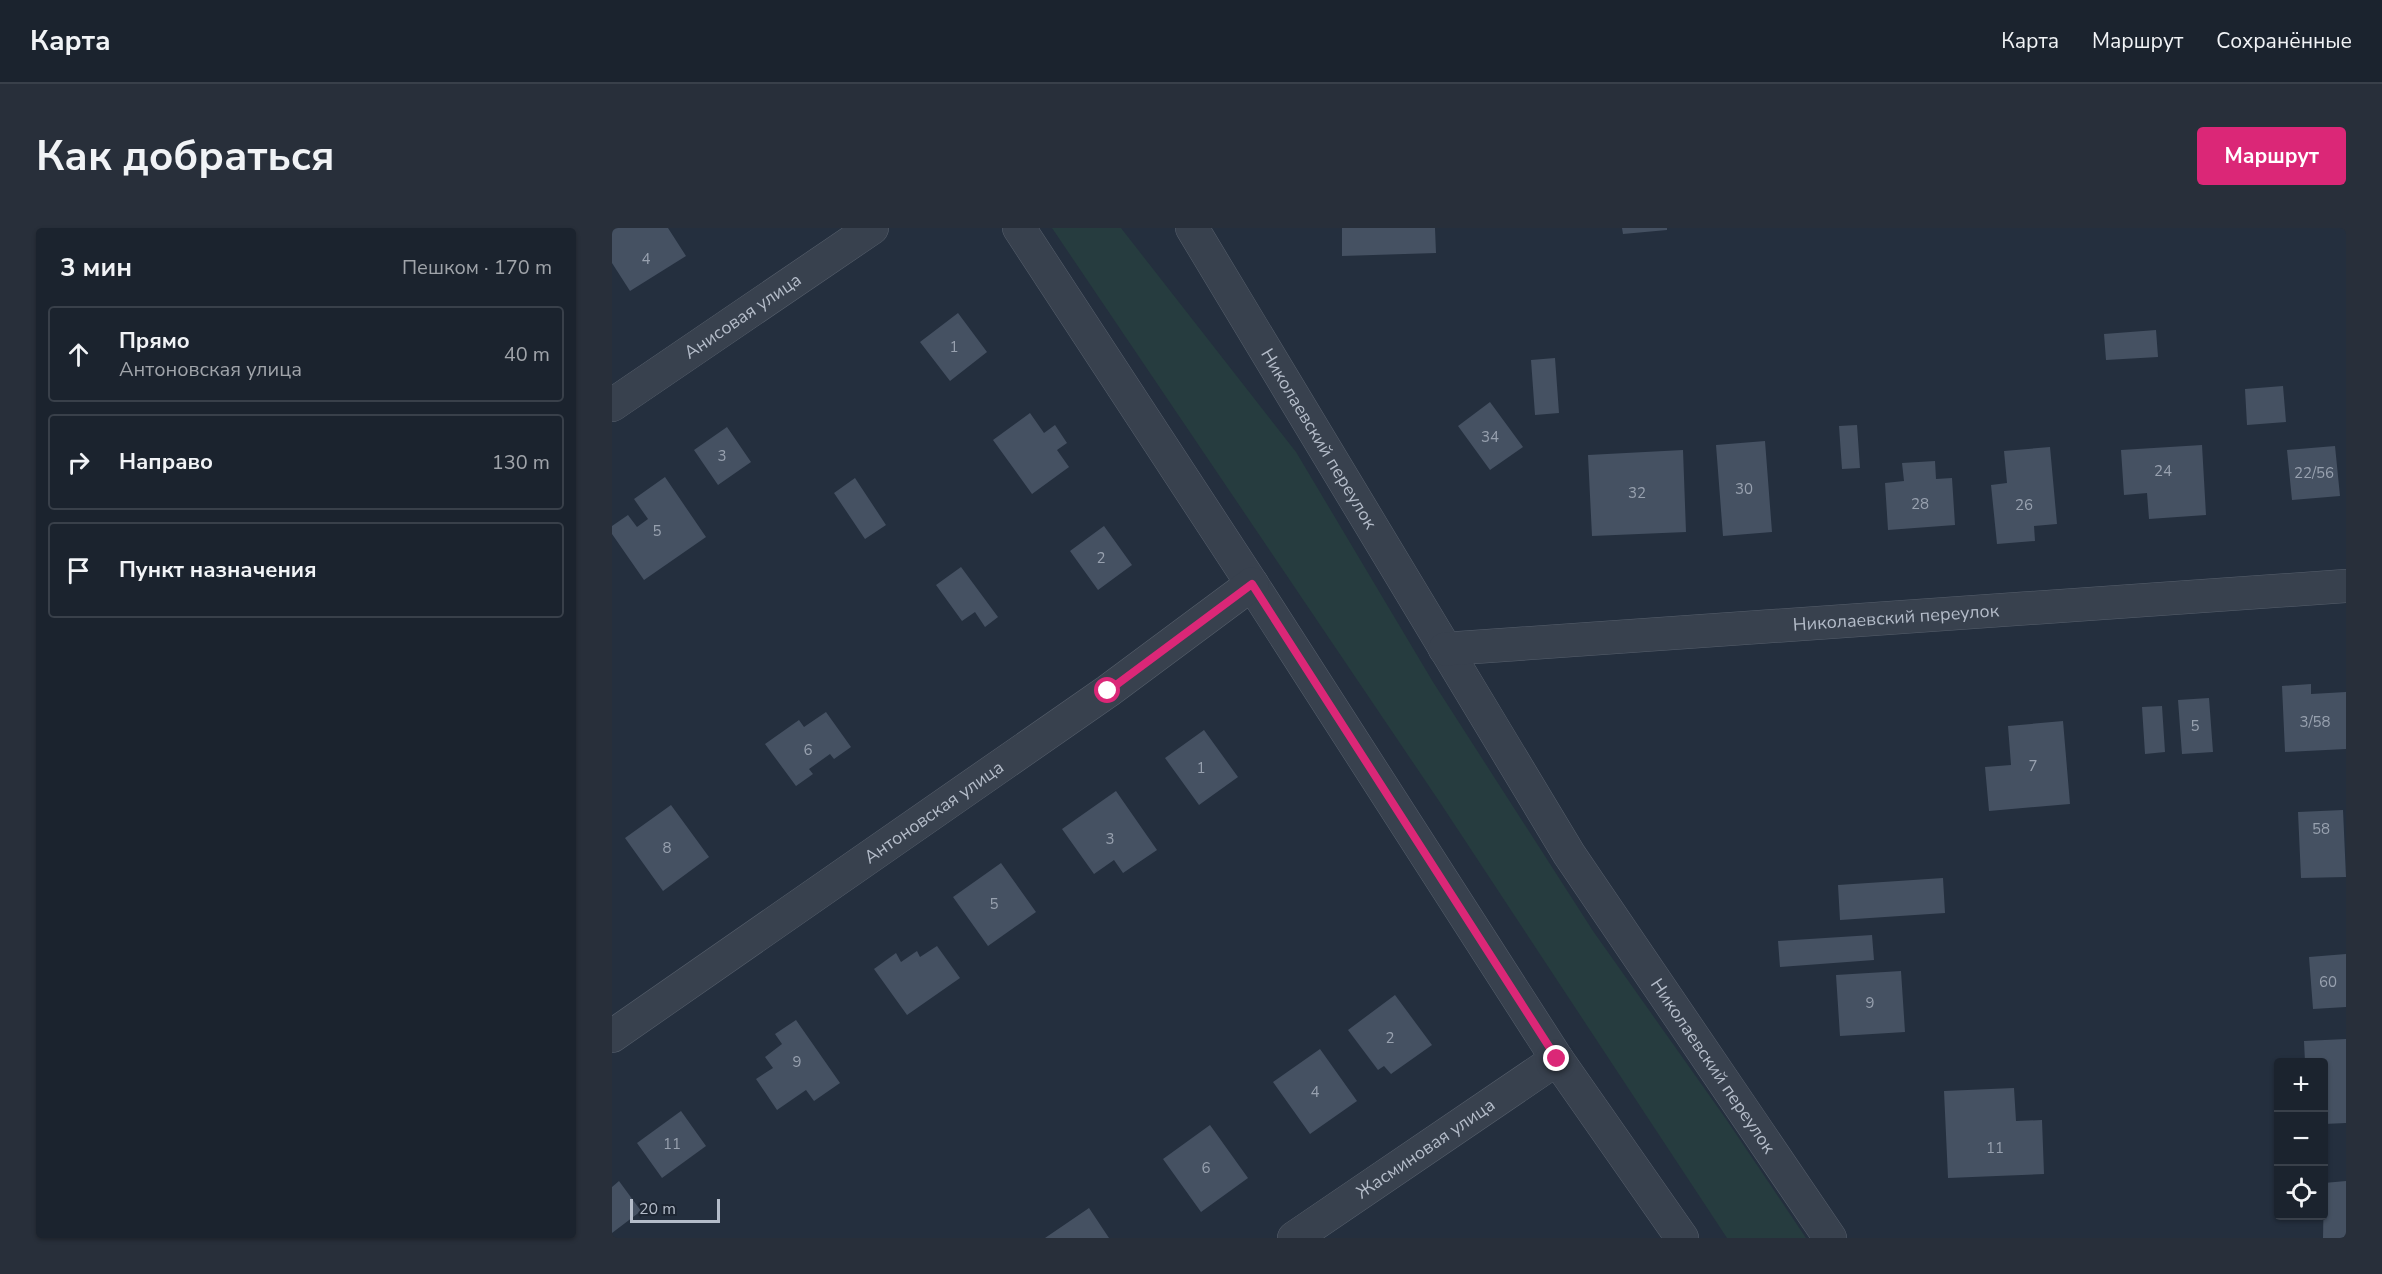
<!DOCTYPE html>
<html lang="ru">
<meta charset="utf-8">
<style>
body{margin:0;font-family:"Nunito Sans",sans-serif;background:#282f3a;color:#f1f3f6}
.controls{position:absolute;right:18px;bottom:18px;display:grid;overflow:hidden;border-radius:6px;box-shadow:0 2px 4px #0004}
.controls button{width:54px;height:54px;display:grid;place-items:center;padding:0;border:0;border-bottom:2px solid #39404a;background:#1b232e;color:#f1f3f6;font:30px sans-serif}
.scale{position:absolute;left:18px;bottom:15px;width:90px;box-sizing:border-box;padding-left:6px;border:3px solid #b4bcc9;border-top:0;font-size:16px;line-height:21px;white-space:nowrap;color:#b4bcc9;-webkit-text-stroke:4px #1d2633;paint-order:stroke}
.stop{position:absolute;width:18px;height:18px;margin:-14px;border:4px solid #db2777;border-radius:50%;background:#fff}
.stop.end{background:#db2777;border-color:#fff;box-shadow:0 2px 6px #0008}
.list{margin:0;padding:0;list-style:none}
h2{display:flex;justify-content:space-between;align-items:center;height:78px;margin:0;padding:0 24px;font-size:26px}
h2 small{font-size:20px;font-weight:400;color:#a0a4aa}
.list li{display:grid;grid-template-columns:39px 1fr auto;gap:18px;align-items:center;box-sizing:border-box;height:96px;margin:0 12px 12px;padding:0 12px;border:2px solid #39404a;border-radius:6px}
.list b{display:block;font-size:22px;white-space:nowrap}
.list p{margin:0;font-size:20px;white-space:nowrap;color:#a0a4aa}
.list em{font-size:20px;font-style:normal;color:#a0a4aa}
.icon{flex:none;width:33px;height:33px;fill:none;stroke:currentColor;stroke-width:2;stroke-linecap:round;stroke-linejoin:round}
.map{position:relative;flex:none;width:1734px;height:1010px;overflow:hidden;border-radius:6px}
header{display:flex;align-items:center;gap:36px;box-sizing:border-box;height:84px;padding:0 30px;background:#1b232e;border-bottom:2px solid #39404a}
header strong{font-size:28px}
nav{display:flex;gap:33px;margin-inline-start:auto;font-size:21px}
.intro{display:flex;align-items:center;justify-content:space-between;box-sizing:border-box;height:144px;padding:0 36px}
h1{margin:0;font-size:42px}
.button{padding:15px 27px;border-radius:6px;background:#db2777;color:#fff;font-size:21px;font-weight:700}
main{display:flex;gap:36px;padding:0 36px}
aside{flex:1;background:#1b232e;border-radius:6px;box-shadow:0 2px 4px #0004}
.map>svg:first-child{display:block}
</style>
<header>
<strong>Карта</strong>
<nav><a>Карта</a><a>Маршрут</a><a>Сохранённые</a></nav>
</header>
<div class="intro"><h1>Как добраться</h1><a class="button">Маршрут</a></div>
<main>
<aside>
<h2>3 мин<small>Пешком · 170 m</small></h2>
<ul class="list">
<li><svg class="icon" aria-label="ahead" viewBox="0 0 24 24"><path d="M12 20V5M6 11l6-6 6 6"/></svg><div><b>Прямо</b><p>Антоновская улица</p></div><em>40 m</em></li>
<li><svg class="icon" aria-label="right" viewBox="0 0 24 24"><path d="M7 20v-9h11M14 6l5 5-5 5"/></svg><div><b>Направо</b></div><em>130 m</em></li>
<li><svg class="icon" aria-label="arrive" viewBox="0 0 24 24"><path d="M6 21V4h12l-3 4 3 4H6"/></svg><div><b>Пункт назначения</b></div></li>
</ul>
</aside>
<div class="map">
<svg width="1734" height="1010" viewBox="0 0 1734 1010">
<rect width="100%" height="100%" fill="#242f3e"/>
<!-- green -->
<path fill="#263c3f" d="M440,0H509L684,224L821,454L981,703L1114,891L1194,1010H1115L827,573Z"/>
<!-- building -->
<path fill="#455162" d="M0,0H56L74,28L18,63L0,35Z
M730,0H823L824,25L730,28Z
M1010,0H1055V2L1011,6Z
M346,85L375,124L338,153L308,114Z
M1544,102L1546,129L1494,132L1492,106Z
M943,130L947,185L923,187L919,132Z
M1671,158L1674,194L1635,197L1633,161Z
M878,174L911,219L878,242L846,198Z
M418,185L432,205L443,197L455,215L445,222L457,239L420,266L381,212Z
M1245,197L1248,240L1230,241L1227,198Z
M115,199L139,234L106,257L82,222Z
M1153,213L1160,304L1111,308L1104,217Z
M1590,217L1594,287L1537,291L1535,265L1512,267L1509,222Z
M1723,218L1728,268L1680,272L1675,222Z
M1438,219L1445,296L1422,298L1423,313L1385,316L1379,257L1395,255L1392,223Z
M1071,222L1074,304L980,308L976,227Z
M1323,233L1324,251L1340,250L1343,297L1276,302L1273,255L1292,253L1290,235Z
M53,249L94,309L32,352L0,306V298L16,287L25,299L36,291L22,271Z
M243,250L274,297L253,311L222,265Z
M492,298L520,337L486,362L458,323Z
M349,339L386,389L373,399L363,384L350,393L324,357Z
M1699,456V466L1734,464V521L1673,524L1670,458Z
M1597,470L1601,524L1570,526L1566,472Z
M1550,478L1553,524L1533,526L1530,479Z
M214,484L239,519L222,531L218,526L197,541L201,546L184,558L153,516L187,492L192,499Z
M1451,493L1458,576L1377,583L1373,539L1399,537L1396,498Z
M592,502L626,549L587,577L553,530Z
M504,563L545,622L511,645L502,632L482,646L450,601Z
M59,577L97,629L51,663L13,610Z
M1731,582L1734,649L1689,650L1686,584Z
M389,635L424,684L376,718L341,669Z
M1331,650L1333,685L1228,692L1226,657Z
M1260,707L1262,732L1168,739L1166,713Z
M325,718L348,750L295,787L262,741L284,725L289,734L305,723L308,729Z
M1734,726V779L1701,781L1697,729Z
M1289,743L1293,804L1228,808L1224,747Z
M783,767L820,817L779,846L772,838L766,842L736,802Z
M184,792L228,855L202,873L194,862L165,882L144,851L161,840L153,829L170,816L163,806Z
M1734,811V895L1712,896V834H1693L1692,813Z
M708,821L745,873L698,906L661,854Z
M1402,860L1404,893L1430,892L1432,946L1336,950L1332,863Z
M69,883L94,918L50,950L25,915Z
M598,897L636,950L589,984L551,931Z
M7,953L29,983L0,1005V959Z
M1734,953V1010H1711L1712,955Z
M477,980L497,1010H433Z"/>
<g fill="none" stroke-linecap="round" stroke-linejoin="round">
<!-- minor casing -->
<g stroke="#565f6c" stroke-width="34">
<g id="minor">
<path d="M407,0L640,356L945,831L1070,1010"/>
<path id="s1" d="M580,0L957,626L1218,1010"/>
<path id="s2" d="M0,177L260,0"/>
<path id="s3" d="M833,421L1734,358"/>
<path id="s4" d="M0,808L496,463L640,356"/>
<path id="s5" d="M682,1010L945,831"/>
</g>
</g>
<!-- minor -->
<use href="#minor" stroke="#38414e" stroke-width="33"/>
</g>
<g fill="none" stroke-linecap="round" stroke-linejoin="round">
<!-- route -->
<path stroke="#db2777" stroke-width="8" d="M496,463L640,356L945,831"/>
</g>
<g text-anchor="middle" stroke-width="4.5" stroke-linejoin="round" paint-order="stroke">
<!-- number labels -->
<g font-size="15" fill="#98a1af">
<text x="34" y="36">4</text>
<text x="342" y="124">1</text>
<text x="878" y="214">34</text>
<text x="110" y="233">3</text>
<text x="1551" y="248">24</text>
<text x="1702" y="250">22/56</text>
<text x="1132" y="266">30</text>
<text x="1025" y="270">32</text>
<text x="1308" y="281">28</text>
<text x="1412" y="282">26</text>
<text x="45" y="308">5</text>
<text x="489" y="335">2</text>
<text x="1703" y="499">3/58</text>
<text x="1583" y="503">5</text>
<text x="196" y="527">6</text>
<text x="1421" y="543">7</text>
<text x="589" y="545">1</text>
<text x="1709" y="606">58</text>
<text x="498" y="616">3</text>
<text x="55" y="625">8</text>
<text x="382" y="681">5</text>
<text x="1716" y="759">60</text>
<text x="1258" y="780">9</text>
<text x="778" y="815">2</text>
<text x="185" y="839">9</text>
<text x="703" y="869">4</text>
<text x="60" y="921">11</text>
<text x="1383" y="925">11</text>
<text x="594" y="945">6</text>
</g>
<!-- street labels -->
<g font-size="18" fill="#b4bcc9" stroke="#1d2633">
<text dy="6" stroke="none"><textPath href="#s2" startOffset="158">Анисовая улица</textPath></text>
<text dy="6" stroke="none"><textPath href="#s1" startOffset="246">Николаевский переулок</textPath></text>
<text dy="6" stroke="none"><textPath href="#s3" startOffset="452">Николаевский переулок</textPath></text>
<text dy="6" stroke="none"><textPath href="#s4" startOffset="392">Антоновская улица</textPath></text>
<text dy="6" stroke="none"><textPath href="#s1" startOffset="987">Николаевский переулок</textPath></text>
<text dy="6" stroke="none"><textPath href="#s5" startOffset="159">Жасминовая улица</textPath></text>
</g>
</g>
</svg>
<div class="controls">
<button>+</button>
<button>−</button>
<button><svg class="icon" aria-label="locate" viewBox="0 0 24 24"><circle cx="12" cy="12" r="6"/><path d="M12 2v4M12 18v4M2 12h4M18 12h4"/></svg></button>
</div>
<div class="scale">20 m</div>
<div class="stop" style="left:496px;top:463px"></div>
<div class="stop end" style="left:945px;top:831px"></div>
</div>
</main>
